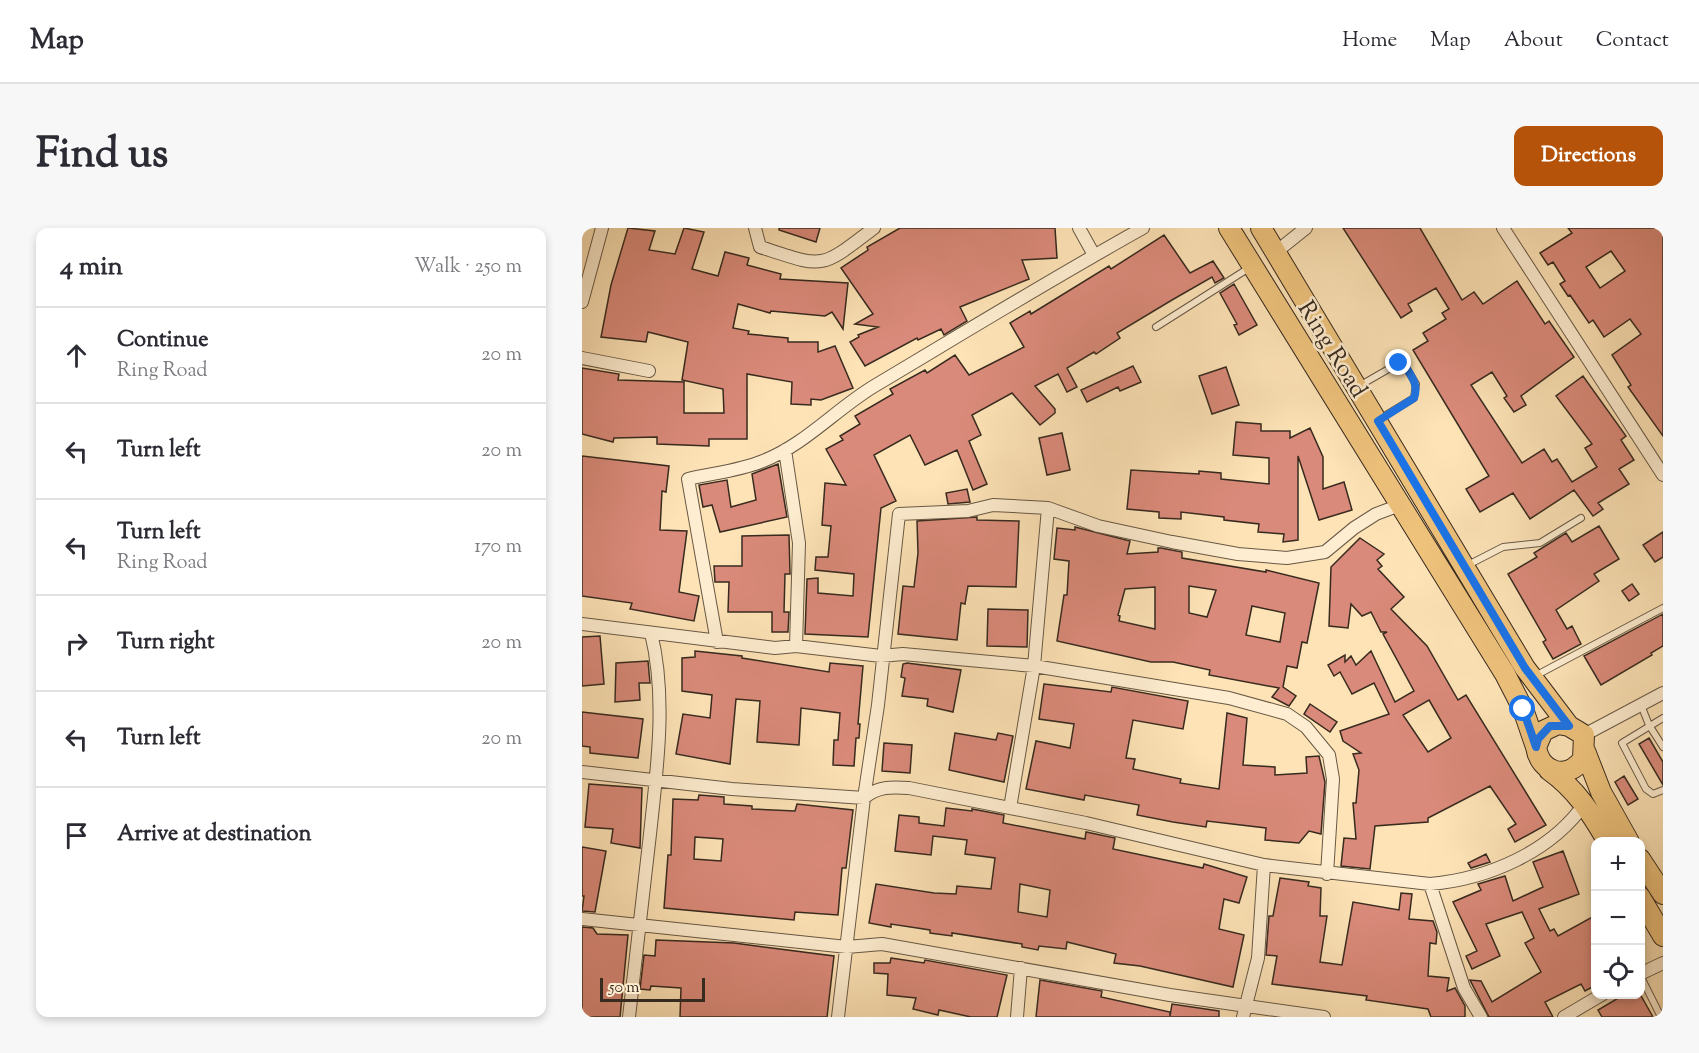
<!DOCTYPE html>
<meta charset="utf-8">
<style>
body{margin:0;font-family:"Sorts Mill Goudy",serif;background:#f7f7f7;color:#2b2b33}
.controls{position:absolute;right:18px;bottom:18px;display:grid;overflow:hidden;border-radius:12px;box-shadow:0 3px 9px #0003}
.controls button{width:54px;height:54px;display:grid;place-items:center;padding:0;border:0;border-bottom:2px solid #e1e1e2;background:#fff;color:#2b2b33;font:30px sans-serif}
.scale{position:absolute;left:18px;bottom:15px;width:105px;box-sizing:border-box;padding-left:6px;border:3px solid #372a1f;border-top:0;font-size:16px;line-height:21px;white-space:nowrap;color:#372a1f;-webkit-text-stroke:4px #feedd0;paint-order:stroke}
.stop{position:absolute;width:18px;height:18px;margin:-14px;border:4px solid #1a73e8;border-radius:50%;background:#fff}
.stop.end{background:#1a73e8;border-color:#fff;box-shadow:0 2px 6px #0008}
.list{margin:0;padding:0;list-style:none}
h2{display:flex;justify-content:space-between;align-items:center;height:78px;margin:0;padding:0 24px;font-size:26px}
h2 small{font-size:20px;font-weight:400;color:#7c7c81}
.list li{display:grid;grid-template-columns:39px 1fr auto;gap:18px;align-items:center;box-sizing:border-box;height:96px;padding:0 24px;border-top:2px solid #e1e1e2}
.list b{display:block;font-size:22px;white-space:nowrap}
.list p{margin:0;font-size:20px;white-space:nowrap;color:#7c7c81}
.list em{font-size:20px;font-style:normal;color:#7c7c81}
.icon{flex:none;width:33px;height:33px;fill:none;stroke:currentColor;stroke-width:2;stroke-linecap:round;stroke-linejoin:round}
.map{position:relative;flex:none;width:1081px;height:789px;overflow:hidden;border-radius:12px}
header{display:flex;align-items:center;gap:36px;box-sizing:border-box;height:84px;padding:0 30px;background:#fff;border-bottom:2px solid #e1e1e2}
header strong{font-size:28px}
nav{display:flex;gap:33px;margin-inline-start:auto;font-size:21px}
.intro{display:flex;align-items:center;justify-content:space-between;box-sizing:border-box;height:144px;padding:0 36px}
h1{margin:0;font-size:42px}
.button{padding:15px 27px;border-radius:12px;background:#b45309;color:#fff;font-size:21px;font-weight:700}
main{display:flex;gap:36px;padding:0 36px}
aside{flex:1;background:#fff;border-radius:12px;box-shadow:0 3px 9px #0003}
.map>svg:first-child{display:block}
</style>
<header>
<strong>Map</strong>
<nav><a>Home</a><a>Map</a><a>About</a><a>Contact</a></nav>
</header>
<div class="intro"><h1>Find us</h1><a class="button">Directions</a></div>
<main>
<aside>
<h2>4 min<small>Walk · 250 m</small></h2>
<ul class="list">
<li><svg class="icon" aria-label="ahead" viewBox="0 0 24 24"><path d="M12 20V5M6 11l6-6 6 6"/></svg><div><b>Continue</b><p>Ring Road</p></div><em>20 m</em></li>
<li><svg class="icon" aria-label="left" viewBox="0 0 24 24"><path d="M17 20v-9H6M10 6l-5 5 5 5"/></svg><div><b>Turn left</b></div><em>20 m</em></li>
<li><svg class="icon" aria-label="left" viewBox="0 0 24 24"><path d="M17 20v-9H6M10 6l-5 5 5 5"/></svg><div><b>Turn left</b><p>Ring Road</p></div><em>170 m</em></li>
<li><svg class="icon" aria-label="right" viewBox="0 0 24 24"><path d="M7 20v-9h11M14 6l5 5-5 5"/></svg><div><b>Turn right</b></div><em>20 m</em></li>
<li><svg class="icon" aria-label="left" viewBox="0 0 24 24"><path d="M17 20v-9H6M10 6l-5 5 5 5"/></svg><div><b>Turn left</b></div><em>20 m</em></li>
<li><svg class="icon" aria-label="arrive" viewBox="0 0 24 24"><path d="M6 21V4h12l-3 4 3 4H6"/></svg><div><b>Arrive at destination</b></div></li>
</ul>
</aside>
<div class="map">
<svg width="1081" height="789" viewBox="0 0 1081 789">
<rect width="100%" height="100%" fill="#fde3b6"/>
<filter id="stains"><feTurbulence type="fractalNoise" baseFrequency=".00333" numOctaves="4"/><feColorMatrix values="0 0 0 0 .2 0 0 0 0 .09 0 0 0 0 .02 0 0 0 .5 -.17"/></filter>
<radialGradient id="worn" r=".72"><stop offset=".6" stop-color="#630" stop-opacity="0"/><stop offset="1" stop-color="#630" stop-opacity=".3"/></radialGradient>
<!-- building -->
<path fill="#da8a7a" stroke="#372a1f" stroke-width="1.5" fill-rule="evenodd" d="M46,0L73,3L67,22L93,26L102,0L122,4L110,41L136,48L143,24L167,30L165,37L199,46L198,51L266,55L261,101L250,84L243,88L189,83L188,85L156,76L151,100L167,103L166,106L206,110V114H236V124L253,118L271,160L239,172L229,171V177L209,176L210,154L165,146V211H127V218L75,216V209L32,210L31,214L0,206V140L37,146L36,152L102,154V185H142L141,161L100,152L106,114L66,104L64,114L19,109L29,57Z
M197,0H238L234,14L197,2Z
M318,0H473L475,30L440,32L447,51L378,79L385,93L362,107L359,101L336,112L335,110L283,138L268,114L277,109L276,107L296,99L273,96L291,86L259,40L286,22L285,19Z
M761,0H838L880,72L892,64L901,76L935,53L963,96L967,93L992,129L939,168L944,177L932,184L922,170L925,168L910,144L889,157L940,235L962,221L970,234L975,231L990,254L1015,239L1003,220L1010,216L974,168L1001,148L1044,208L1039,212L1052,232L1037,241L1047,256L1016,275L1021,281L1011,288L992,262L948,291L931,265L898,284L884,261L907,248L831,122L846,113L841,105L864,91L860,85L867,81L854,60L826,76L830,83L819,90Z
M986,0H1081V208L1046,159L1049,157L1030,127L1059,106L1048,91L1022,109L1011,92L1007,95L988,67L986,68L978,56L983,53L971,34L966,37L958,25L990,5ZM1029,23L1043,43L1018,60L1004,39Z
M582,7L608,45L631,33L642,50L633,55L630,49L590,72L535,105L538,110L514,126L512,124L485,140L495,159L485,164L476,146L453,158L473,181V185L458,197L430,165L390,187L399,207L387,213L405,256L391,262L375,222L343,237L328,207L292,227L314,273L299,280L286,409L223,406L225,351L236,350V365L271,368L272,346L233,342L234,329H246L249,298L240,297L243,255L264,257L244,221L261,212L258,208L278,196L273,188L311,166L308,161L343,142L345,145L373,127L387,147L442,119L428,95L448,83L449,86L527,38L529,41Z
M652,56L675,97L657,107L652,97L655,96L638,65Z
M551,138L559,154L538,163L536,159L505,174L499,162Z
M644,139L657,177L630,186L617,148Z
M654,194L679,196V203H708V210L728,200L741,229V261L762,254L770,282L737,292L716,228V312L701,314L702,306L676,304L677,296L642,292V289L599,284V291L577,290V284L545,281L549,242L617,246V243L639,245V251L687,256V230L651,227Z
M480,205L488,242L465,247L457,210Z
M0,228L87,238L84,264L80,263L78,302L105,303L97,364L117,368L112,393L48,381L50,375L0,368Z
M196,236L205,289L138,304L130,277L121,279L117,257L145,252L149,279L174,272L170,246Z
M385,261L388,274L366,276L364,265Z
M395,289V292L437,293L434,359L386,358L383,376L379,375L375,412L316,406L321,358L332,359L336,325L335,293Z
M1017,298L1037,331L1012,346L1017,353L974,382L985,401L990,398L999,416L971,431L961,414L964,412L926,346L955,329L952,325L984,305L990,314Z
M493,299L548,313L545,326L576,324V320H579L600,324V330L684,344V342L737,355L725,415L720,414L715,440L705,438L701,459L714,468L707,478L690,469L697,460L627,447L628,442L591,434H569L475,413L482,367H485L487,333L472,331L475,300L493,302ZM607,358L634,362L625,389L607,385ZM573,359V401L537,393L538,388L536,387L543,361ZM670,378L703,385L698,414L664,407Z
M1081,304V329L1073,334L1061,317Z
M207,307L208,346H203L202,384H207L206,404H190V384H146L147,354H133L132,338H160V308Z
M778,310L802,326L795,332L800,338L796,341L822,369L809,381L845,418L876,472L884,467L964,597L933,614L926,601L934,596L908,558L846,590V594L793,598L788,641L759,638L762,610L774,611L771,575H774L777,542L771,526L779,525L761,513L758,503L807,486L792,455L770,466L758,444L752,448L746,437L763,427V434L769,428L774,437L789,423L813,474L832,463L801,406L805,404H799L789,384L780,388L769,376L766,400L747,398L749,339ZM847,472L869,510L846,524L821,487Z
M1050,356L1057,366L1047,373L1040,363Z
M406,381L446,382L445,419L405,418Z
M1081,386V418L1069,425L1070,427L1019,457L1002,428Z
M18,408L22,456L0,458V409Z
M113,423L160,428V430L247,444L248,435L281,438L276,496H278L277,510H274L272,538L251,537L252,512H256L258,485L219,480L217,517L175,514L178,473L154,471L148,536L94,526L101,486L128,490L130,467L100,463V430L113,429Z
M66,433L68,455H57L58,472L33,474L34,435Z
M325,435L379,442L371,484L345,478L346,471L320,468L323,450L319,449L321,436Z
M462,456L529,464L530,459L606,473L601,501L551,492L544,530L553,531L551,541L599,551L598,555L637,561L645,485L665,490L661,537L693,539V547L725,545L724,529L737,528L743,554L739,606L727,603L717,615L683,612L684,600L625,593L624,599L591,594L555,587L557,577L503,567L502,572L444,561L454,513L488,520L492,496L457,491Z
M728,476L755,494L748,504L722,486Z
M0,484L61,491L56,530L8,525V519L0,518Z
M373,505L414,512L416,505L431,508L422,554L367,542Z
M1067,510L1081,534V557L1057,516Z
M302,515L330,517L328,545L300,543Z
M1042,548L1056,571L1046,577L1033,554Z
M7,556L60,560L58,620L29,615L31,601L3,599Z
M117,567L142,569V576L170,578V581L213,583L215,576L271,582L264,640H260L256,687L213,684L212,692L82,680L86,627H89L91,571L116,572ZM113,609L141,611L139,633L112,631Z
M364,580L390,583V581L422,587L421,595L503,611L504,604L533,610L531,621L621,640L622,636L665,649L657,675L642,671L637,701L662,707L651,759L558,738L532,735L534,726L485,714L484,721L457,718L456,722L440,719V716L370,705V708L348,705V702L309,696V699L287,695L294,656L352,665L374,666L375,658L409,661L413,630L383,626L385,612L351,608L349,627L313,623L317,587L337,589V595L362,598ZM438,656L468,662L465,689L436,684Z
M0,619L24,623L13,684L0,683L2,668H0Z
M981,623L997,666L957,681L968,703L972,701L976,708L1014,687V757L1003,763L999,756L963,774L971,789H907L888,752L899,753L910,774L959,744L943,715L952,710L940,684L904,696L918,728L890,741L884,728L895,723L871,674L899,662L896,656L923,648L931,673L961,659L951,634Z
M904,626L908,634L889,640L886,635Z
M698,650L727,654L726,658L739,660L738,688H745L738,734L760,737L771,674L817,682L819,665L830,666L827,691L851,693L855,704L854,716L848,715L846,748L867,750L865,763L873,760L883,778V789H849L846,781L784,772L785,768L690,756L695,728L684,727L687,688H691Z
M0,699L11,700L15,706L46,707L38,789H0Z
M74,712L152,715L252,728L245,789H98L99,760L69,758L68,762L58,761L62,727L73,728Z
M309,730L342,735L343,732L425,747L415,789H389L357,782L356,787L331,781L334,770L305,767L306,746L292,745V735H308Z
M458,752L520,763L519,769L588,784V788L590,776L637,783V789H454Z
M1043,766H1058L1071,789H1020L1016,782Z"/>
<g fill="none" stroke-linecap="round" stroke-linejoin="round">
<!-- lane casing -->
<g stroke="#685845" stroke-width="8">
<path id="lane" d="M574,99L667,40
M777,158L817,135L822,136L834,156L832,170L796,192
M886,337L921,319L958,315L999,290
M953,448L1081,380
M1059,477L1067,497L1081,519
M1081,490L1040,515L1064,561L1071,566L1081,562
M1058,747L1079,789"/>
</g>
<!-- street casing -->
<g stroke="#685845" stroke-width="14">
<path id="street" d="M173,0L178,19C243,40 237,42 292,0
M497,0L512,27
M921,0L1081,247
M694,24L724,0
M0,74L20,0
M0,130L67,143
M203,222L217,315L214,418
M0,396L193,420L214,418L299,428L321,426L452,438L647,470L705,486L724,499L747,527L751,551L745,646
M135,414L106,251C131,245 157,243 181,233C224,216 255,180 294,157C383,104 471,50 561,0
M1002,507L1081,465
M0,544L150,561L282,570C296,558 310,559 327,560L504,595L682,637L848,656C906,651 969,624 1003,575
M428,580L452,438L466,280
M848,656L882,760L899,789
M0,691L265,719L300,716L588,767L742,789
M1058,746L1081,735
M47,789C54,728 61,667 68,606C75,541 85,469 69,405
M256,789L282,570L296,477L317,286L386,283L411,277L466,280L516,298L590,314L656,326L705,330L743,324L772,300L794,286L818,277
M435,789L439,740
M661,789L676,730L682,637
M982,789L1021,766"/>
</g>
<!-- primary casing -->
<g stroke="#372a1f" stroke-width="22">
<path id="primary" d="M647,0L923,446L941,481L954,519
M679,0L943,440L987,498
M976,496L987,498L1002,507L1001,531C985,553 958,545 954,519L961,503Z
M1003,523L1019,564L1047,614
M967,542C994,561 1009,585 1026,614
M1058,631L1081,666
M1058,669L1081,708"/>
</g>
<!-- lane -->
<use href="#lane" stroke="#feedd0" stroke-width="6"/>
<!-- street -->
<use href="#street" stroke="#feedd0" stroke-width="12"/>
<!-- primary -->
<use href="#primary" stroke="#eec27b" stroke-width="20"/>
</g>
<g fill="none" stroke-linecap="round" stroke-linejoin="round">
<!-- route -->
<path stroke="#1a73e8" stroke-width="8" d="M817,135L822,136C829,148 837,156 832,170L796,193L943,440L987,498H968L956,511L954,519L941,481"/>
</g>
<g text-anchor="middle" stroke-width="5" stroke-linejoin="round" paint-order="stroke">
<!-- street labels -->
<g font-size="24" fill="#372a1f" stroke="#feedd0">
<text transform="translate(751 121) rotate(58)" y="8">Ring Road</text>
</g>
</g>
<rect width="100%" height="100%" filter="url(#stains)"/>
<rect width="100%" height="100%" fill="url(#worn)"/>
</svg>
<div class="controls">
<button>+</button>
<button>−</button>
<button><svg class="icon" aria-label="locate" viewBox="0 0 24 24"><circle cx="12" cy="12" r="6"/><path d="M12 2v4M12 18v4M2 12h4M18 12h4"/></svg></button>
</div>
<div class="scale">50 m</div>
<div class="stop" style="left:941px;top:481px"></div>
<div class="stop end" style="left:817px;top:135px"></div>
</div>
</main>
